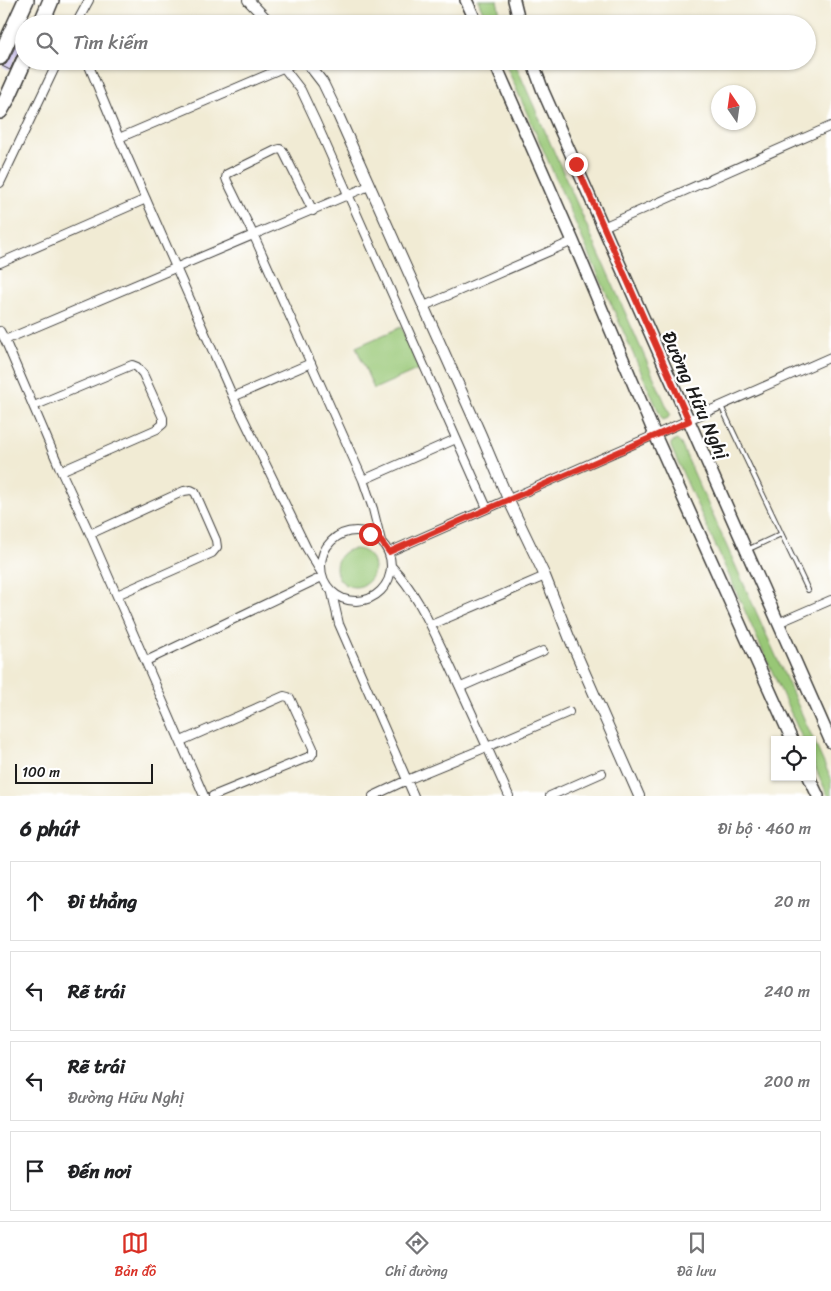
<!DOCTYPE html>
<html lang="vi">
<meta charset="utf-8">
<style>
body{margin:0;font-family:Sriracha,sans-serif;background:#f2f2f2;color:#202124}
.controls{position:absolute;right:15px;bottom:15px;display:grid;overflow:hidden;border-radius:0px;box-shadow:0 1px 4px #0004}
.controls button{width:45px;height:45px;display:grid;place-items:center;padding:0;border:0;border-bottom:1px solid #e0e0e0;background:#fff;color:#202124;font:25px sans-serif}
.compass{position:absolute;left:711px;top:85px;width:45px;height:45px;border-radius:50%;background:#fff;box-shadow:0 1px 4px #0004;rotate:347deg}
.scale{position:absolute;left:15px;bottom:12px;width:138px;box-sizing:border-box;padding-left:5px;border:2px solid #1c1c1c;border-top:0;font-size:14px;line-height:18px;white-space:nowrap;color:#1c1c1c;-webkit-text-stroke:4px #fff;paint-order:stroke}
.stop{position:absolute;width:15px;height:15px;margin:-11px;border:4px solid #d93025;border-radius:50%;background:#fff}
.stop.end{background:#d93025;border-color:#fff;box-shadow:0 1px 5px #0008}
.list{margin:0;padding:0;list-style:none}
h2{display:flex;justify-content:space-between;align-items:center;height:65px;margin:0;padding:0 20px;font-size:21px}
h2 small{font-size:16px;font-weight:400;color:#757577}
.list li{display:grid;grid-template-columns:32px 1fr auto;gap:15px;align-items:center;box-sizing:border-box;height:80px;margin:0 10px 10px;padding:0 10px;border:1px solid #e0e0e0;border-radius:0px}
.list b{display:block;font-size:19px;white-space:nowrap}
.list p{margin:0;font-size:16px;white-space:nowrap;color:#757577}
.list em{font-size:16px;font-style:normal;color:#757577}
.icon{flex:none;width:28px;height:28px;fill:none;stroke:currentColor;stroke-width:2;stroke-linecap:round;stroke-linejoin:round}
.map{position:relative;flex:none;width:831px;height:796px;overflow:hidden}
.search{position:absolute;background:#fff;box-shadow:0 1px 4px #0004;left:15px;right:15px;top:15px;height:55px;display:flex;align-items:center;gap:12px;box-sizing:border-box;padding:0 18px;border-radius:28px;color:#757577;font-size:19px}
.sheet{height:425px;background:#fff}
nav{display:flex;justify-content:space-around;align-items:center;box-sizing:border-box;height:70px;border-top:1px solid #e0e0e0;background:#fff;font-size:14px;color:#757577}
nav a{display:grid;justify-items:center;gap:2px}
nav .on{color:#d93025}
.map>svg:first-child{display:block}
</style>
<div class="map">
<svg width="831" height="796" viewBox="0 0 831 796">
<rect width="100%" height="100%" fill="#fff"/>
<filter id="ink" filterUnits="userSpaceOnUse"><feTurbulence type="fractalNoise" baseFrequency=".02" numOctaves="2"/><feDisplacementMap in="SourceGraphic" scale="10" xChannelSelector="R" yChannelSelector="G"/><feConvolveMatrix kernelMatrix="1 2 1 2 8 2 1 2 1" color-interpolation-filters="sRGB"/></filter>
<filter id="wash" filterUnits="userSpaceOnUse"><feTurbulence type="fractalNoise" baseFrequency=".0096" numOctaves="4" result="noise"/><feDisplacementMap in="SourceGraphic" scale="20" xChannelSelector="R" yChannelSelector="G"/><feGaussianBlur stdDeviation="1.12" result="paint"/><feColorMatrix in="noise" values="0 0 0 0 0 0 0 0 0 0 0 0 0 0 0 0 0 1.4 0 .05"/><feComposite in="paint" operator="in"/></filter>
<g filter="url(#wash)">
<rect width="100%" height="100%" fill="#f1ebd4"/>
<!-- green -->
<path fill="#98c776" stroke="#5a7249" d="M478,0H497L502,24H488Z
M504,61H514L670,414L668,418L663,420L661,417Z
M401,327L419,369L374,389L356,347Z
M676,440L678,441L681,444L831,779V796H829L827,794L812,760V740H803L671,447V443Z
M336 568a19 19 0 1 1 38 0a19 19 0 1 1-38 0Z"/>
<g id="blocks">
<!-- building -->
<path fill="#c6bbec" d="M17,43L24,46V52L19,53L16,57L10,70L2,66L6,64L8,61Z"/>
</g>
</g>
<g filter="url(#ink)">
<use href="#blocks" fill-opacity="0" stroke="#3c3b38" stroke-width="1"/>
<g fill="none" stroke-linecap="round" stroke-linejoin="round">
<!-- service casing -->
<g stroke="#3c3b38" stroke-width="6">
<path id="service" d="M721,406L808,590
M749,549L781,534"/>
</g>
<!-- minor casing -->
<g stroke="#3c3b38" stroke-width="10">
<path id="minor" d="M76,24L89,0
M87,61L119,138L233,397L307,549L321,572
M284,68L301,90L316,122L487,508
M119,138L299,61
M0,183L58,61
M313,211L283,151L280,149L276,150L227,174L226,178L227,181L254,236L363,480L373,509L381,541
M603,227L831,126
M0,263L146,199
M424,306L573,241
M0,331L5,340L61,471L90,534L204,796
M5,340L369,186
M233,397L311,363
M34,406L132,365L137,367L143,374L163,418V424L157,429L61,471
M363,480L456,439
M321 566a35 35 0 1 1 70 0a35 35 0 1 1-70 0Z
M90,534L184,491L191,490L195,492L216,540L217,547L212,553L117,595
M389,552L831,357
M392,567C416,592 430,624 445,655C467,702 488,749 509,796
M332,593L339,624L414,796
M778,623L831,600
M431,625L545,576
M146,661L322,577
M461,687L543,651
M181,741L284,696L288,697L290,698L313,748V753L311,756L213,796
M373,796L407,780L487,747L569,712
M550,796L602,773"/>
</g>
<!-- tertiary casing -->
<g stroke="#3c3b38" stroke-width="12">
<path id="tertiary" d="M248,0L271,24
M306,61L323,83L335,108L481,435L508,499L545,576L569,637L639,796"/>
</g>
<!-- secondary casing -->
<g stroke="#3c3b38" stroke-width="14">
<path id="secondary" d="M466,0L477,24
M514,0L520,24
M494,61L573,241L655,435L792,740
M532,61L543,91L831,742
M809,777L818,796"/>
</g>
<!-- motorway casing -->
<g stroke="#3c3b38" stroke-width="18">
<path id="motorway" d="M41,24L51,0
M0,57L26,0
M0,111L7,99L24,61"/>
</g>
<!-- service -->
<use href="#service" stroke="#fff" stroke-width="4"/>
<!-- minor -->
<use href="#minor" stroke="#fff" stroke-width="8"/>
<!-- tertiary -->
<use href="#tertiary" stroke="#fff" stroke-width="10"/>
<!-- secondary -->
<use href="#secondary" stroke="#fff" stroke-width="11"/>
<!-- motorway -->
<use href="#motorway" stroke="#fff" stroke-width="15"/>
</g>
</g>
<g fill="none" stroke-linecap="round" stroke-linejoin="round" filter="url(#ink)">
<!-- route -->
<path stroke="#d93025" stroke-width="6" d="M370,534L381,541L389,552L689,421L576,164"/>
</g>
<g text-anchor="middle" stroke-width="4.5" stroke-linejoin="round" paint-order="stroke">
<!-- street labels -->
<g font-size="19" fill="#1c1c1c" stroke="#fff">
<text transform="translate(696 395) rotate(66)" y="7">Đường Hữu Nghị</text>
</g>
</g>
</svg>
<div class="controls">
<button><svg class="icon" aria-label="locate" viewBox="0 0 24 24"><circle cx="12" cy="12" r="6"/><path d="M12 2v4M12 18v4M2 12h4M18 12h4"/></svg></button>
</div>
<svg class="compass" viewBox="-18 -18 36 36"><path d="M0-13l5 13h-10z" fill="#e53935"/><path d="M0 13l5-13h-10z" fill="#757577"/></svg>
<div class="scale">100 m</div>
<div class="stop" style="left:370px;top:534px"></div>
<div class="stop end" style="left:576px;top:164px"></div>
<div class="search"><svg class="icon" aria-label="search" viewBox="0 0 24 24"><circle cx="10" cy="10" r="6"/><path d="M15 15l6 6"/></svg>Tìm kiếm</div>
</div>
<section class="sheet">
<h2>6 phút<small>Đi bộ · 460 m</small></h2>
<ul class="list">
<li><svg class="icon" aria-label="ahead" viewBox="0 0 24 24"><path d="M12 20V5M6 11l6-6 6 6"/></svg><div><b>Đi thẳng</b></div><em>20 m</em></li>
<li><svg class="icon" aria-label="left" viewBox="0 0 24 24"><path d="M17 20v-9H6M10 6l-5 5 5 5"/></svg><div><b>Rẽ trái</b></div><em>240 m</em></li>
<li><svg class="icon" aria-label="left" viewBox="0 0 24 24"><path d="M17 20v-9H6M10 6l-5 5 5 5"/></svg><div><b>Rẽ trái</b><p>Đường Hữu Nghị</p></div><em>200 m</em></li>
<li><svg class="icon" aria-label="arrive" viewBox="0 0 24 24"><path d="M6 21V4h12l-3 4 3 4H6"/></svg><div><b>Đến nơi</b></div></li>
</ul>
</section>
<nav>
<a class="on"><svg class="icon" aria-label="map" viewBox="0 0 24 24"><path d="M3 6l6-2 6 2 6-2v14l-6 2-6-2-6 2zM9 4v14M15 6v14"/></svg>Bản đồ</a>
<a><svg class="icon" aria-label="directions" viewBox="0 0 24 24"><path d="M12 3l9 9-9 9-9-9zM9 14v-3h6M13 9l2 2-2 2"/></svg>Chỉ đường</a>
<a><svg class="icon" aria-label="saved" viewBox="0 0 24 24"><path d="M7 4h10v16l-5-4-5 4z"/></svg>Đã lưu</a>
</nav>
